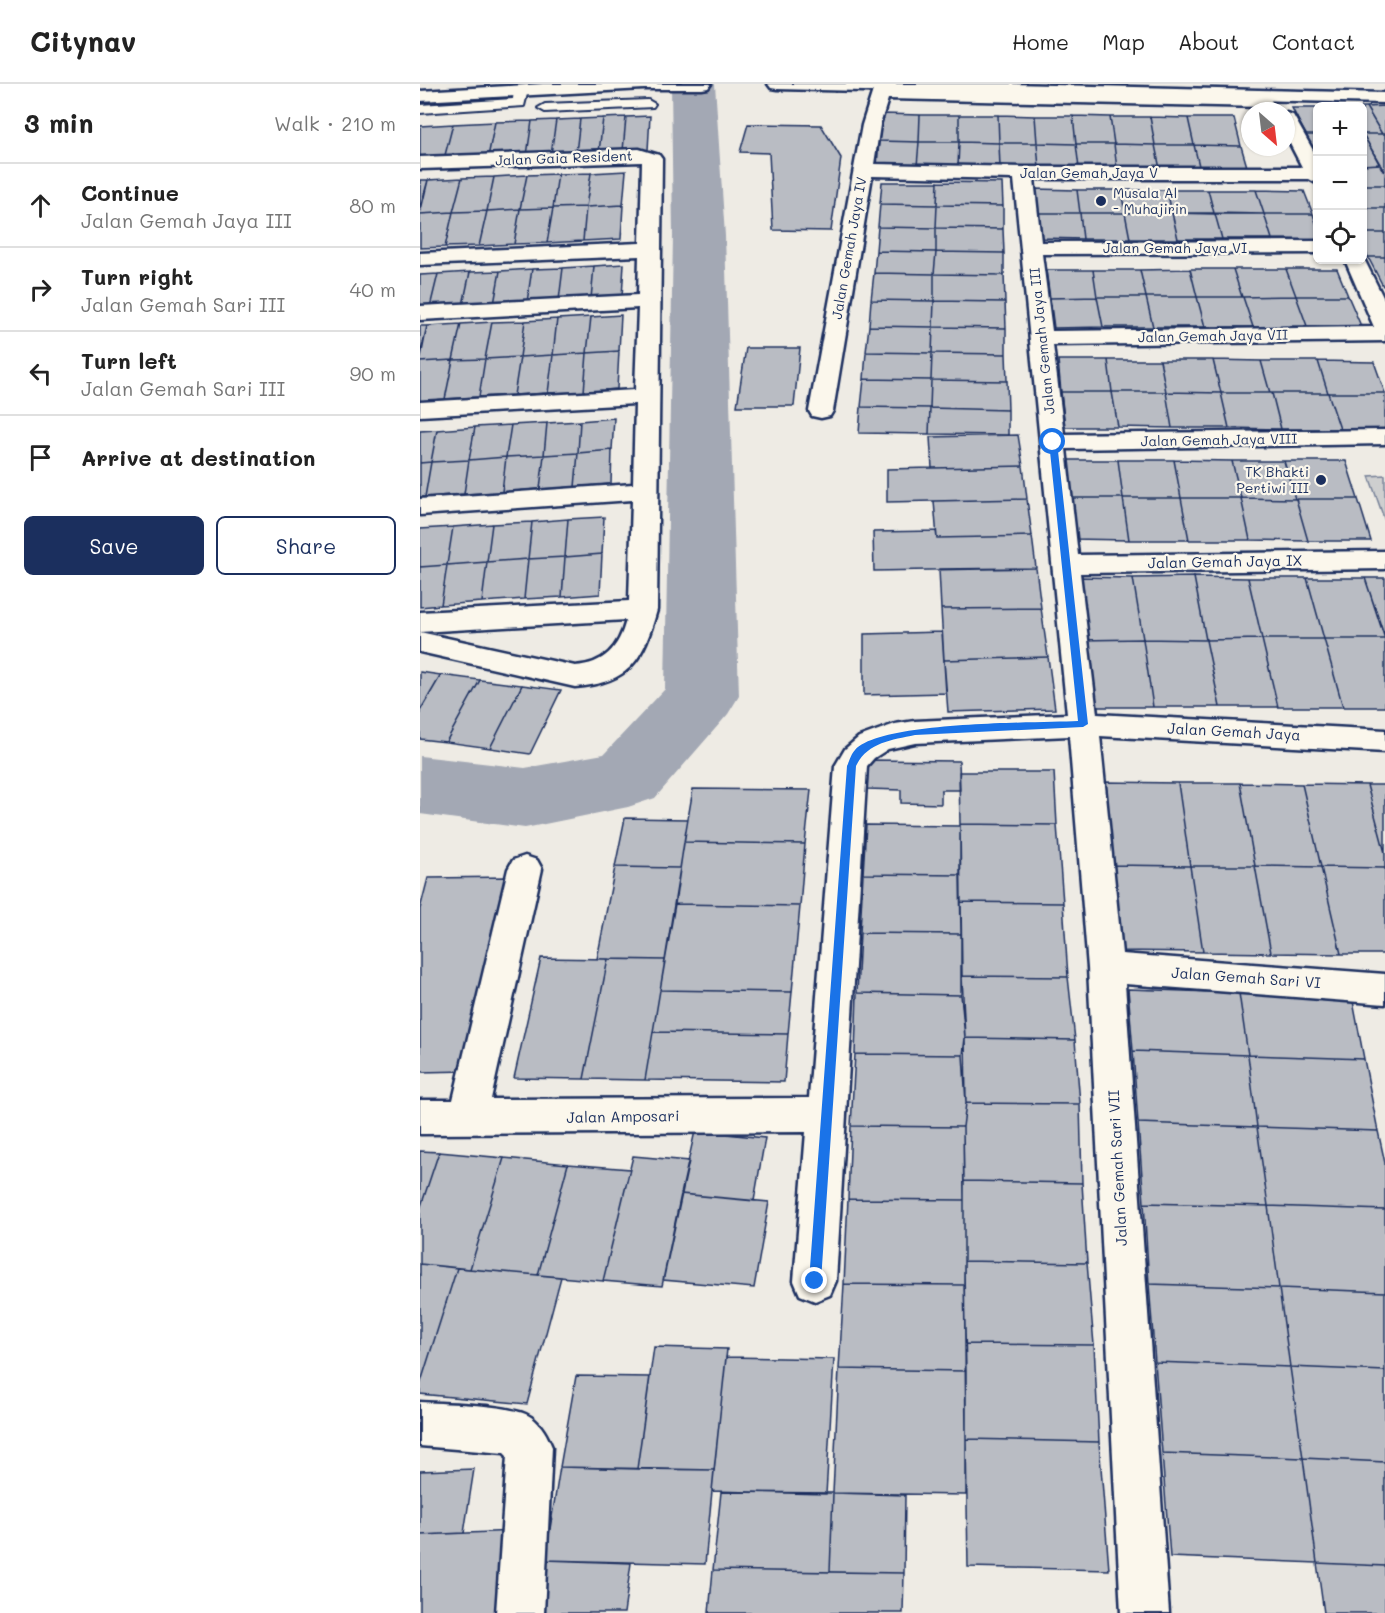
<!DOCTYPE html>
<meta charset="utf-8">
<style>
body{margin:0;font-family:Mali,sans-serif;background:#f2f2f2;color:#222}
.controls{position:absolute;right:18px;top:18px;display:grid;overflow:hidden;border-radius:9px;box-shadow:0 2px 4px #0004}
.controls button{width:54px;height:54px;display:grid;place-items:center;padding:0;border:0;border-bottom:2px solid #e0e0e0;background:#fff;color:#222;font:30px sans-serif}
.compass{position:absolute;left:821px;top:18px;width:54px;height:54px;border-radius:50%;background:#fff;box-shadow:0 2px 4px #0004;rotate:152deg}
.stop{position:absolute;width:18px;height:18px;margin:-14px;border:4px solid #1a73e8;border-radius:50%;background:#fff}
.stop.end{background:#1a73e8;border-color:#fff;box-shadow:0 2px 6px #0008}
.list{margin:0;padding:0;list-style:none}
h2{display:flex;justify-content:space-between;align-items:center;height:78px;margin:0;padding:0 24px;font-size:26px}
h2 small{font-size:20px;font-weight:400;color:#767676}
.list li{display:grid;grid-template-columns:39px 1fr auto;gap:18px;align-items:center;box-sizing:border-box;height:84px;padding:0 24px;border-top:2px solid #e0e0e0}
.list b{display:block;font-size:22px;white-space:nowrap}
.list p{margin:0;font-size:20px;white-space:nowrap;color:#767676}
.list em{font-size:20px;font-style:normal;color:#767676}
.actions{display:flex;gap:12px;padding:18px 24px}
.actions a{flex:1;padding:14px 0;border:2px solid #1b2f5e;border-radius:9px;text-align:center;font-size:21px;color:#1b2f5e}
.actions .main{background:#1b2f5e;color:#fff}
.icon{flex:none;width:33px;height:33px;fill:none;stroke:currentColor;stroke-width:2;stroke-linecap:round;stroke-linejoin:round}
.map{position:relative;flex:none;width:965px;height:1529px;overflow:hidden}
header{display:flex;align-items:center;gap:36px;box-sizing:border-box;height:84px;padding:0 30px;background:#fff;border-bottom:2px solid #e0e0e0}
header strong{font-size:28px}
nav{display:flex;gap:33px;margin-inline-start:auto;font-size:21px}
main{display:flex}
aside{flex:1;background:#fff}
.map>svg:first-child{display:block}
</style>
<header>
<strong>Citynav</strong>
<nav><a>Home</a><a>Map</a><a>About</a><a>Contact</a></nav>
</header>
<main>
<aside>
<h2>3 min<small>Walk · 210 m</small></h2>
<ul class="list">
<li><svg class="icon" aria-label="ahead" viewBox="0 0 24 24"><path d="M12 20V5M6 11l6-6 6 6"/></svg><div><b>Continue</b><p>Jalan Gemah Jaya III</p></div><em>80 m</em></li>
<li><svg class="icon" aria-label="right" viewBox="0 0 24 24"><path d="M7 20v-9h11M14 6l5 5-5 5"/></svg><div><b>Turn right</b><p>Jalan Gemah Sari III</p></div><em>40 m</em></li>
<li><svg class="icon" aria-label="left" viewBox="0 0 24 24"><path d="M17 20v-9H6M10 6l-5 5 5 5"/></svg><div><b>Turn left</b><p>Jalan Gemah Sari III</p></div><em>90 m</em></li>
<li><svg class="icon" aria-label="arrive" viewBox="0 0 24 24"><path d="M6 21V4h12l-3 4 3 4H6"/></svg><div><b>Arrive at destination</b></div></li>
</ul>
<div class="actions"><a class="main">Save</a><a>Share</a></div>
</aside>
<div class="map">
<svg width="965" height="1529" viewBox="0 0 965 1529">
<rect width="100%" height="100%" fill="#eeebe4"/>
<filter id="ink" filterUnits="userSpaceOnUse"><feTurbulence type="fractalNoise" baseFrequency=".0167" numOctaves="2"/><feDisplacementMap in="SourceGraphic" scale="12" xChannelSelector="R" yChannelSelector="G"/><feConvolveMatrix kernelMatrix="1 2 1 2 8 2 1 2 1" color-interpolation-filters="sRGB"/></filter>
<g filter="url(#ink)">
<!-- green -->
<path fill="#cecfcf" stroke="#747f96" stroke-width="1.5" d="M965,391V437L949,392Z"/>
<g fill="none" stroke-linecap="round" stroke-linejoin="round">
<!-- river -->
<path fill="#a3a8b4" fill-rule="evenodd" d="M251,0H295L305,152L319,612L308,630L235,714L208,723L105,744L0,730V672L105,684L184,670L245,605L253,152Z"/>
</g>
<!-- building -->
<path fill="#b9bcc3" stroke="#1b2f5e" stroke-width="1.5" d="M965,22V50H962L946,23Z
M942,23H946L962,50H942Z
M872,24H898V51H886Z
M462,30L500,31L499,58L459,57Z
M500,31H539V58H499Z
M539,31H578L579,59L539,58Z
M578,31L615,32L617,59H579Z
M230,32L228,66L203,67L206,33Z
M615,32H653L656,60L617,59Z
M653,32L690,33L694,60H656Z
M206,33L203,67L179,68L183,34Z
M690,33H730L735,61L694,60Z
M730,33L768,34L774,61H735Z
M183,34L179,68L156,69L160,35Z
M768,34H814L821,62L774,61Z
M160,35L156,69L131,70L136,36Z
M136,36L131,70L107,71L112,37Z
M112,37L107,71L68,73L75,38Z
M75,38L68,73L24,75L33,40Z
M33,40L24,75L0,76V42Z
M328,40L401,41L421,74L411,147L353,146L349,69L320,68Z
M942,50H943L960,80L942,81Z
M943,50H965V87H963Z
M886,51H898V74Z
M459,57L499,58L497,82H457Z
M499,58H539L538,83L497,82Z
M539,58L579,59L580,83H538Z
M579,59H617L619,84L580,83Z
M617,59L656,60L659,84H619Z
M656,60H694L697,85L659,84Z
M694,60L735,61L740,85H697Z
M735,61H774L780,86L740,85Z
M774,61L821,62L828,86H780Z
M960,80L965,89V101H942V81Z
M206,87L203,121L166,123L171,89Z
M171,89L166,123L133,124L138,90Z
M138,90L133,124L100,125L107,91Z
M107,91L100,125L67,127L74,93Z
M74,93L67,127L33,128L42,94Z
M42,94L33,128L0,130L8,96Z
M0,96H8L0,125Z
M462,98H518L517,121L460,120Z
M518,98L582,99L583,122L517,121Z
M942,101H965V124H942Z
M614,105L657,106L660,129H616Z
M657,106H701L705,129H660Z
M701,106H747L752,129H705Z
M747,106H788L794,129H752Z
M788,106H836L844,130L794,129Z
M836,106L884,107L893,130H844Z
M460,120L517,121L516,144L458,143Z
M203,121L201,155L163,157L166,123Z
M517,121L583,122V145L516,144Z
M166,123L163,157L127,159L133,124Z
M133,124L127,159L94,160L100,125Z
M942,124H965V149H942Z
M100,125L94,160L59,162L67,127Z
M67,127L59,162L25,163L33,128Z
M33,128L25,163L0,164V130Z
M616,129H660L663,155L619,154Z
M660,129H705L710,155H663Z
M705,129H752L758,155H710Z
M752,129L795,130L802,155H758Z
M795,130H844L852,155H802Z
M844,130H893L898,144V156L852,155Z
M458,143L516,144V168L456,167Z
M516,144L583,145L584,169L516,168Z
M942,149H965V173H948L942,163Z
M456,167L516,168L514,190L454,189Z
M516,168L584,169V191L514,190Z
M948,173H965V202H963Z
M204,180L202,213L171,215L174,182Z
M174,182L171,215L139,216L143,184Z
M143,184L139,216L107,218L112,185Z
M112,185L107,218L74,220L80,187Z
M770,185H813L822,213H777Z
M770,185L777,213H726L720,186Z
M813,185H866L876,212L822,213Z
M866,185H917L928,212H876Z
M626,186H673L677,213L630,214Z
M673,186H720L726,213H677Z
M80,187L74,220L43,221L50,188Z
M50,188L43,221L10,223L18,190Z
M454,189L514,190V217L451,216Z
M18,190L10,223L0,224V191Z
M514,190L584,191L585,218L514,217Z
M876,212L887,242L833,243L823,213Z
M876,212H928L941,242H887Z
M677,213L683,243L634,244L630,214Z
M677,213H726L733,243H683Z
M726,213H777L785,243H733Z
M777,213H823L833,243H785Z
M451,216L514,217L513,243L449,242Z
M514,217L585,218L586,244L513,243Z
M201,231L199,267L167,269L171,233Z
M171,233L167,269L133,271L137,235Z
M137,235L133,271L100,273L105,237Z
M105,237L100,273L65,275L72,238Z
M72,238L65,275L33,276L41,240Z
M41,240L33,276L0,278L7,242Z
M0,242H7L0,272Z
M449,242L513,243L512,269L446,268Z
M513,243L586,244V270L512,269Z
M326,264H380L374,322H317Z
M199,267L197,305L164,308L167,269Z
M446,268L512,269L511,296L444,295Z
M167,269L164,308L128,309L133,271Z
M512,269L586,270L587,297L511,296Z
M133,271L128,309L94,311L100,273Z
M100,273L94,311L59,313L65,275Z
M65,275L59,313L25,315L33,276Z
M33,276L25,315L0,317V278Z
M638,276H688L692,308H641Z
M688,276H740L746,308H692Z
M740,276H793L801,309L746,308Z
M793,276L841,277L850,309H801Z
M841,277H898L908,309H850Z
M898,277L954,278L965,309H908Z
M444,295L511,296L510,324L441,323Z
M511,296L587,297L588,326L510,324Z
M641,308H692L698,343H645Z
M692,308H746L752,344L698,343Z
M746,308L801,309L809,344H752Z
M801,309H852L861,345L809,344Z
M852,309H908L920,345H861Z
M908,309H965V345H920Z
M441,323L510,324L509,350L439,349Z
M510,324L588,326V351L509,350Z
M194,334L192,366L158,369L160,337Z
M160,337L158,369L124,371L127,339Z
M127,339L124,371L86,373L91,341Z
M91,341L86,373L49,376L55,343Z
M55,343L49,376L11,378L17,346Z
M17,346L11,378L0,379V347Z
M598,351L603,382L512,384L510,353Z
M192,366L191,400L155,403L158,369Z
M158,369L155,403L120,405L124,371Z
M124,371L120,405L82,408L86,373Z
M86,373L82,408L44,410L49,376Z
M49,376L44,410L5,413L11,378Z
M643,376H698L703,414H647Z
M698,376H754L761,414H703Z
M754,376L812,377L821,414H761Z
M812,377H864L875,415L821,414Z
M864,377H926L938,415H875Z
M11,378L5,413H0V379Z
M603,382L607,415L467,418V385Z
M647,414H703L709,456L652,455Z
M703,414H761L769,456H709Z
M761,414H821L830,456H769Z
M821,414L876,415L888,457L830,456Z
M607,415L612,452L517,454L514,417Z
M876,415H938L951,457H888Z
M184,433L182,470L145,473L148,435Z
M148,435L145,473L108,475L112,438Z
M112,438L108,475L67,478L72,440Z
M72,440L67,478L27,481L33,443Z
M33,443L27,481L0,483V445Z
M516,447L517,454L612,452L616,484L454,487L453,448Z
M182,470L180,510L142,513L145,473Z
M145,473L142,513L104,515L108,475Z
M108,475L104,515L62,518L67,478Z
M67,478L62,518L21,521L27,481Z
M27,481L21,521L0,523V483Z
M616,484L621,524L521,525L519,485Z
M655,493L713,494L723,555L661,556Z
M774,493L786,556L723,555L713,494Z
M774,493L828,494L842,555L786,556Z
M828,494H887L904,555H842Z
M887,494H945L965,555H904Z
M945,494H965V554Z
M621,524L628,573L524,576L521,525Z
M522,548L526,609L444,611V550Z
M723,555L733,623H670L661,556Z
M723,555L786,556L800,623H733Z
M842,555L858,623H800L786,556Z
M842,555H904L923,623H858Z
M904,555H965V623H923Z
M628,573L635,625L528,628L524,576Z
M0,588L21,591L0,627Z
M21,591L60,596L26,658L0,655V627Z
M60,596L102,601L70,664L26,658Z
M102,601L141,606L110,670L70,664Z
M448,676L539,677L540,706H521V720L481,719V706L447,705Z
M539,688H634L637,741L540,740Z
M683,698L758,699L770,782L691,781Z
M758,699H820L835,782H770Z
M820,699L882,700L901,783L835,782Z
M882,700L947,701L965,769V784L901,783Z
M947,701H965V769Z
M273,705L391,706L385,760L264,758Z
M205,734L268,735L260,784L195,783Z
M540,740L637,741L643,819L541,818Z
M446,741L540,742V791L443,790Z
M264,758L385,760L380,822L255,820Z
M691,781L770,782L783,868L699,867Z
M770,782H835L851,869L783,868Z
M835,782L901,783L921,870L851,869Z
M195,783L260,784L245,876L177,875Z
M901,783L965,784V870H921Z
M443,790L540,791L541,850L440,849Z
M90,793L48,987L0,988V825L8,794Z
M541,818L643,819L648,893L542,892Z
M255,820L380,822L372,908L240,906Z
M440,849L541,850V911L437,909Z
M121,874L188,875L164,995L94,994Z
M188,875L245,876L225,996L164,995Z
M542,892L648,893L655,956L545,954Z
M708,905L819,909L828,971L713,967Z
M240,906L372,908L368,950L233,948Z
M437,909L541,911L545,954L543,971L435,970Z
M819,909L932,912L944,975L828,971Z
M233,948L368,950L364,998L225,996Z
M545,954L655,956L660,1020L546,1019Z
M713,967L828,971L837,1043L718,1039Z
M435,970L543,971L546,1019L543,1043L431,1042Z
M828,971L944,975L958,1047L837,1043Z
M546,1019L660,1020L662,1099L544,1097L543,1043Z
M718,1039L837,1043L848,1122L724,1119Z
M431,1042L543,1043L544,1116L428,1115Z
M837,1043L958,1047L965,1079V1126L848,1122Z
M275,1047L345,1054L334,1117L261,1110Z
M0,1067L19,1068L0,1125Z
M19,1068L84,1074L50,1185L0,1180V1125Z
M213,1072L269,1077L242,1202L183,1197Z
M84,1074L148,1080L118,1191L50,1185Z
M148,1080L210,1085L183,1197L118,1191Z
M544,1097L662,1099L667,1179L544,1177Z
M261,1110L349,1118L334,1204L243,1196Z
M428,1115L544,1116V1201L424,1200Z
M724,1119L848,1122L859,1204L729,1200Z
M848,1122L965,1126V1208L859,1204Z
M544,1177L667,1179L674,1261L545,1260Z
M0,1180L37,1184L0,1301Z
M37,1184L141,1193L107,1320L0,1310V1301Z
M424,1200L544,1201L546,1287L419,1285Z
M729,1200L859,1204L870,1283L735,1278Z
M859,1204L965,1208V1287L870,1283Z
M545,1260L674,1261L679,1358L546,1355Z
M234,1263L307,1265L294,1386L217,1385Z
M306,1273L414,1275L406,1410L292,1407Z
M735,1278L870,1283L883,1374L742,1369Z
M870,1283L965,1287V1378L883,1374Z
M419,1285L546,1287V1411L413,1409Z
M156,1292L230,1293L217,1385L140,1383Z
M546,1355L679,1358L689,1486L548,1483Z
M742,1369L883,1374L897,1479L750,1473Z
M883,1374L965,1378V1482L897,1479Z
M140,1383L294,1386L285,1480L125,1476Z
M54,1385L44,1449L0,1451V1387Z
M301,1408L413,1409L410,1488L293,1486Z
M413,1409L485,1411L484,1489L410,1488Z
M95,1447L84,1529H0V1451Z
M125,1476L211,1479L204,1529H116Z
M897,1479L965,1482V1529H904Z
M293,1486L484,1489L483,1529H289Z"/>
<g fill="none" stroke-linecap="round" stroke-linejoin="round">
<!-- service casing -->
<g stroke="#1b2f5e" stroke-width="4">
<path id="service" d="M101,2L108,6L104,22L0,29V21L93,15L94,6Z
M228,16L235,20L233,23L125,28L118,24L125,20Z"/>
</g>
<!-- minor casing -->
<g stroke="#1b2f5e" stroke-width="5">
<path id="minor" d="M455,0H471V4L843,13L849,14L852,18L849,22L843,23L468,15L460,41L454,80L603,83H882L866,52V29L873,31L898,75V100L889,95H614L621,158L898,157V169L622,170L632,247L954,243L925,176H942V171L965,217V257L633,261L644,350L965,346V360L646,365L658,471L965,467V485L660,489L677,630L965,646V668L680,652L702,870L965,890V920L705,900L749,1529H701L668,884L649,652L495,659L468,665L454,674L447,682L416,1197L410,1211L395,1217L380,1211L374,1197L386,1048L0,1050V1016H33L88,785L93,776L105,772L117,776L122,785L71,1015L389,1014L415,682L425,665L439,653L475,640L495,637L647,630L594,95L452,92L413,327L410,332L401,334L392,332L389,327L442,41Z
M219,65L239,71L242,75L237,526C223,575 211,599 155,603L0,568V548L155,582C184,580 199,564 206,536L0,548V528L209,517L212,416L0,431V415L213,400L215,320L0,332V318L215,306L218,224L0,236V222L218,211L219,172L0,181V169L220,159L222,78L0,85V73Z
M0,1318C26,1320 92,1320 111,1333C122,1341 127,1351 132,1363L124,1529H76L87,1372L84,1369L0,1362Z"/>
</g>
<!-- secondary casing -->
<g stroke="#1b2f5e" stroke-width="5">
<path id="secondary" d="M123,0H291L288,4L282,5H224L0,17V7Z
M348,0H591L965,9V19L357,5L351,4Z"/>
</g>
<!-- service -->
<use href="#service" fill="#fbf7ec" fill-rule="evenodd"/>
<!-- minor -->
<use href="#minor" fill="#fbf7ec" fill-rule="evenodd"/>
<!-- secondary -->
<use href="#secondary" fill="#fbf7ec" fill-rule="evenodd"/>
</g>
</g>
<!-- route -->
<path fill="#1a73e8" d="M633,356L637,358L668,640L663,643L495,651C471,656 447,659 436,682L401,1197L395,1203L389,1197L427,682C429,678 431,670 435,666C461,637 615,639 658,637L629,358Z"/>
<!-- markers -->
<g fill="#1b2f5e" stroke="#fbf7ec" stroke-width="2">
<circle cx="681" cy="117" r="6"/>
<circle cx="901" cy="396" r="6"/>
</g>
<g text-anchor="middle" stroke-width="4.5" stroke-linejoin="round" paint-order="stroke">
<!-- far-street labels -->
<g font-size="14" fill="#1b2f5e" stroke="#fbf7ec">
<text transform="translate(144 74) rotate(-2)" y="5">Jalan Gaia Resident</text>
<text x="669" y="94">Jalan Gemah Jaya V</text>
<text transform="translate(429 164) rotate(-80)" y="5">Jalan Gemah Jaya IV</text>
<text x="755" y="169">Jalan Gemah Jaya VI</text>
<text transform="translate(793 252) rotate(-1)" y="5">Jalan Gemah Jaya VII</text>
<text transform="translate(622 257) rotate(-96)" y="5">Jalan Gemah Jaya III</text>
<text transform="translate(799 356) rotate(-1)" y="5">Jalan Gemah Jaya VIII</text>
</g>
<!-- far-poi labels -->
<g font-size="14" fill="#1b2f5e" stroke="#fbf7ec" text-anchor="start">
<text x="693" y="114">Musala Al<tspan x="693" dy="16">- Muhajirin</tspan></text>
<text x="889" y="393" text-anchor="end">TK Bhakti<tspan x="889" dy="16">Pertiwi III</tspan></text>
</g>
<!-- street labels -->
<g font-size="15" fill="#1b2f5e" stroke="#fbf7ec">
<text transform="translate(805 478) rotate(-1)" y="5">Jalan Gemah Jaya IX</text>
<text transform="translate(814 648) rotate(3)" y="5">Jalan Gemah Jaya</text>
<text transform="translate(826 894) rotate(4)" y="5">Jalan Gemah Sari VI</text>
<text transform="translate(203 1033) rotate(-1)" y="5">Jalan Amposari</text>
<text transform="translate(698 1084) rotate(-93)" y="5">Jalan Gemah Sari VII</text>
</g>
</g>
</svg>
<div class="controls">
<button>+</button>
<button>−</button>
<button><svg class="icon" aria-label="locate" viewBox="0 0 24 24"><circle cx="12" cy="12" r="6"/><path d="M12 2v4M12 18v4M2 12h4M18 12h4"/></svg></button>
</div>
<svg class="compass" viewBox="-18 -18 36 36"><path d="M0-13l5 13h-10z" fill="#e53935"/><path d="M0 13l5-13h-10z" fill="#767676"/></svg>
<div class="stop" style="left:633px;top:358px"></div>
<div class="stop end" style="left:395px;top:1197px"></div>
</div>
</main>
